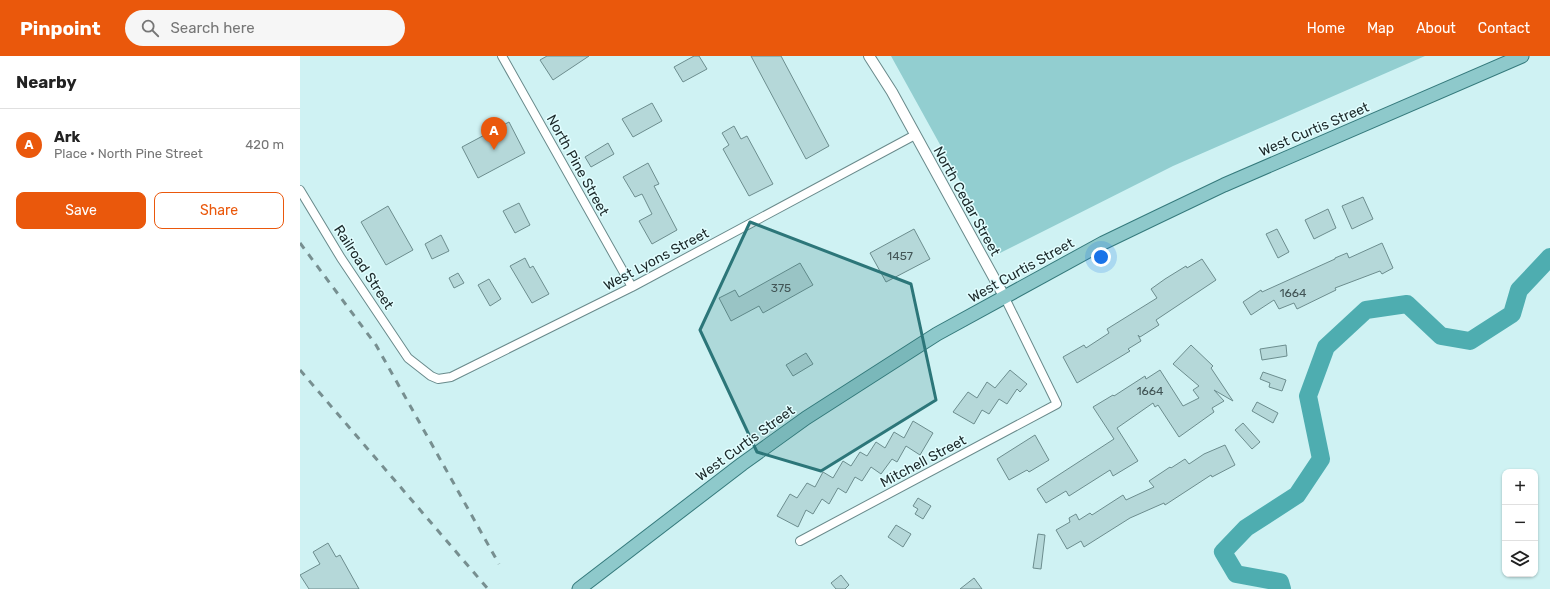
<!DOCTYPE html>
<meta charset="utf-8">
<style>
body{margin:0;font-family:Rubik,sans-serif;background:#f6f6f6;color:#222}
.controls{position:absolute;right:12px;bottom:12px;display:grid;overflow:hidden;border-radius:8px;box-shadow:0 1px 3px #0004}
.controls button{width:36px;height:36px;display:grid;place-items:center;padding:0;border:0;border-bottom:1px solid #e0e0e0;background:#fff;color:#222;font:20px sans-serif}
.you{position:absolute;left:801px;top:201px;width:14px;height:14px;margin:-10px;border:3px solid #fff;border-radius:50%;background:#1a73e8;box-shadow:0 0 0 6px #1a73e833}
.badge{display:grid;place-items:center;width:26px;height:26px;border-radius:50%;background:#ea580c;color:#fff;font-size:13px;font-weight:700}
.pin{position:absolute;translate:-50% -33px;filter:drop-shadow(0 1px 2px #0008)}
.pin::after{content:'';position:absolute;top:21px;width:14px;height:12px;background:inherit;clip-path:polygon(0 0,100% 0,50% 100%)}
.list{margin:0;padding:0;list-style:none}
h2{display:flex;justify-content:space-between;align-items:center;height:52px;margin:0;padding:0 16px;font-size:17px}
h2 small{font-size:13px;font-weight:400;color:#767676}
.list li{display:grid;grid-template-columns:26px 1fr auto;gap:12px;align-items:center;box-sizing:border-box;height:72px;padding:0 16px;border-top:1px solid #e0e0e0}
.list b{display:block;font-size:15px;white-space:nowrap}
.list p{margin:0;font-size:13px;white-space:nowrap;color:#767676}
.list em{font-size:13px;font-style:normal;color:#767676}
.actions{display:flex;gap:8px;padding:12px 16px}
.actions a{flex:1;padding:9px 0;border:1px solid #ea580c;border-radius:8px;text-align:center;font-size:14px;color:#ea580c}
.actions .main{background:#ea580c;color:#fff}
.icon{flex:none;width:22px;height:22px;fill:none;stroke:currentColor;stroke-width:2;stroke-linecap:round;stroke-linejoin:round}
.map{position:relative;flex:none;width:1250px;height:533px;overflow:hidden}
header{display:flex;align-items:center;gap:24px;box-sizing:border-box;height:56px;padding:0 20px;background:#ea580c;color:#fff}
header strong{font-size:19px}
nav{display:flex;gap:22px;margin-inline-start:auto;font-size:14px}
.search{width:280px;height:36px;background:#f6f6f6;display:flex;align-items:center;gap:10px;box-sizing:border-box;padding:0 14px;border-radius:22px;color:#767676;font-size:15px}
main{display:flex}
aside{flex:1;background:#fff}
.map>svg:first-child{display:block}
</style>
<header>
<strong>Pinpoint</strong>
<div class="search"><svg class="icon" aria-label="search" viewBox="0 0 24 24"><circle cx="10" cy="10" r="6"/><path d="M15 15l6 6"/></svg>Search here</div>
<nav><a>Home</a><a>Map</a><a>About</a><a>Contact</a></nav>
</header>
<main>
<aside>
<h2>Nearby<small></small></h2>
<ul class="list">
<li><span class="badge">A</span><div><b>Ark</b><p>Place · North Pine Street</p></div><em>420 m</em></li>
</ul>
<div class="actions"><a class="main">Save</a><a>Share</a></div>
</aside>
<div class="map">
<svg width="1250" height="533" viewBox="0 0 1250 533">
<rect width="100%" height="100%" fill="#cff2f3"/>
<!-- green -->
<path fill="#92ced0" d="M591,0H1125L873,110L700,197Z"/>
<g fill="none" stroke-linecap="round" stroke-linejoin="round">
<!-- river -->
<path stroke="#4eadb0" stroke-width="18" d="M982,533L980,526L936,518L923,496L946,472L997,439L1021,403L1008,340L1026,291L1066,254L1107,248L1141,280L1170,285L1212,258L1219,234L1250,201"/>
</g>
<!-- building -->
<path fill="#b5d8d9" stroke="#6c8d8e" d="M247,0H289L253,24L240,4Z
M394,0H399L407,13L383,26L374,11Z
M451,0H481L529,90L506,103Z
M352,47L362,65L333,81L322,63Z
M209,66L225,97L178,122L162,91Z
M434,70L441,83L447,80L473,128L449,140L423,93L429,89L422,77Z
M308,87L314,98L291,111L285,101Z
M348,107L359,128L354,130L377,174L352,188L339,165L352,158L342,138L335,141L323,121Z
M1063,141L1073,163L1052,173L1042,150Z
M219,147L230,169L215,177L203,155Z
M88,150L113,194L86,209L61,166Z
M1028,153L1036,172L1014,183L1005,164Z
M614,173L630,203L586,226L570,197Z
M977,173L989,196L978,202L966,178Z
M141,179L149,195L132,203L125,188Z
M1082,187L1093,212L1082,218L1080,215L1035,232L1036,234L997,253L994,247L979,253L974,244L951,259L943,246L961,234L962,236L1035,203V202L1047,197L1049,202Z
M225,202L230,212L233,210L249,238L232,247L210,210Z
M902,203L916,224L856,264L859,269L840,281L838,279L841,285L828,293L830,295L777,327L763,301L784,289L786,292L809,277L807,273L857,242L851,233L865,223L886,210L887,212Z
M500,207L513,229L463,257L459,250L431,265L419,242L435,234L439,241Z
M158,217L164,227L154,232L149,222Z
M189,223L201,243L190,250L178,229Z
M891,289L913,310L911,312L933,345L914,334L924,345L912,352L914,356L879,381L858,349L855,351L853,347L817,372L838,405L813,420L810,414L769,440L766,435L746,447L737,433L814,383L793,351L813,339L814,340L845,320L846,323L860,314L883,350L899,342L893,334L899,330L873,308Z
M986,289L987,300L962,304L960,293Z
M506,297L513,308L493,320L486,309Z
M710,314L727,328L720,336L717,333L707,348L699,343L689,358L682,354L674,368L653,356L668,336L677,342L687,326L695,332Z
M963,316L986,324L982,335L969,331L970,327L960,323Z
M957,346L978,357L973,367L952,355Z
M613,365L633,377L620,399L606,390L597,406L592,403L581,418L571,411L562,425L555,421L546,437L538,432L529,448L522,443L513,458L506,454L498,471L477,460L490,438L497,442L507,427L515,431L523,416L533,422L543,405L551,410L560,396L567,400L576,386L585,392L594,376L604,382Z
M943,367L960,386L952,393L935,374Z
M735,379L749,404L729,416L727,414L709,424L697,403Z
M925,389L935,409L912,421L911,419L865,449L864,447L830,462L784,491L781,485L767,493L756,474L770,466L769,462L776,458L779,464L790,457L792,459L823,439L826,444L854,431L849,425L870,411L871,412L885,403L889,408L904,398Z
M618,442L631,450L623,463L615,458L618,453L613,450Z
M596,469L611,478L603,491L588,481Z
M738,478L745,479L741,513L733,512Z
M28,487L36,501L40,499L59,533H9L0,519L20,508L13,496Z
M541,519L549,529L545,533H536L531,527Z
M674,522L682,533H660Z"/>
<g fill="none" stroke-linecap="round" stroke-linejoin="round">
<!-- minor casing -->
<g stroke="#698a8b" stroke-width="10">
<path id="minor" d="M202,0L332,231
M0,134L41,202L108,302L131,320L138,323L151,321L332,231L615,79
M500,485L757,348L705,242"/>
</g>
<!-- tertiary casing -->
<g stroke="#698a8b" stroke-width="12">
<path id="tertiary" d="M569,0L592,36L705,242"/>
</g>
<!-- primary casing -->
<g stroke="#357a7c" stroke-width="15">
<path id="primary" d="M279,533L442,408L506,362L637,278L803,187L857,161L924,129L1222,0"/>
</g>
<!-- minor -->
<use href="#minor" stroke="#fff" stroke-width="8"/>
<!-- tertiary -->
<use href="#tertiary" stroke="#fff" stroke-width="10"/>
<!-- primary -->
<use href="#primary" stroke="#8ec9cb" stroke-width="13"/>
<!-- rail -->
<path stroke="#778f90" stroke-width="3" stroke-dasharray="7 7" stroke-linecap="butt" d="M0,187L76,289L199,508
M0,314L188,533"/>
</g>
<!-- marked area -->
<path fill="#2c7679" fill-opacity="0.2" stroke="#2c7679" stroke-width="3" stroke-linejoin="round" d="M450,166L611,228L636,344L521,415L457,396L400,274Z"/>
<g text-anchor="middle" stroke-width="3" stroke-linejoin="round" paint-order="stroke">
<!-- number labels -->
<g font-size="12" fill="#425556">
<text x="600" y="204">1457</text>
<text x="481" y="236">375</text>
<text x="993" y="241">1664</text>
<text x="850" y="339">1664</text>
</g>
<!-- street labels -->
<g font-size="14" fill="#1c292a" stroke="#e2feff">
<text transform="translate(1014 73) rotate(-23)" y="5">West Curtis Street</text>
<text transform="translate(278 109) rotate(61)" y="5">North Pine Street</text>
<text transform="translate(667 145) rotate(61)" y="5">North Cedar Street</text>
<text transform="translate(356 203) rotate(-28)" y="5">West Lyons Street</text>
<text transform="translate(64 211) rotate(57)" y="5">Railroad Street</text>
<text transform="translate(721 214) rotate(-29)" y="5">West Curtis Street</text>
<text transform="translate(445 387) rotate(-36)" y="5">West Curtis Street</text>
<text transform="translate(623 405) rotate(-28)" y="5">Mitchell Street</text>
</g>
</g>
</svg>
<div class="controls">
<button>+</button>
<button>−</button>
<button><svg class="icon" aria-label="layers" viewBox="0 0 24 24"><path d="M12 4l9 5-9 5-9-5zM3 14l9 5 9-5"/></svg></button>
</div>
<div class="you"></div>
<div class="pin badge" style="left:194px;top:94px">A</div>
</div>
</main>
